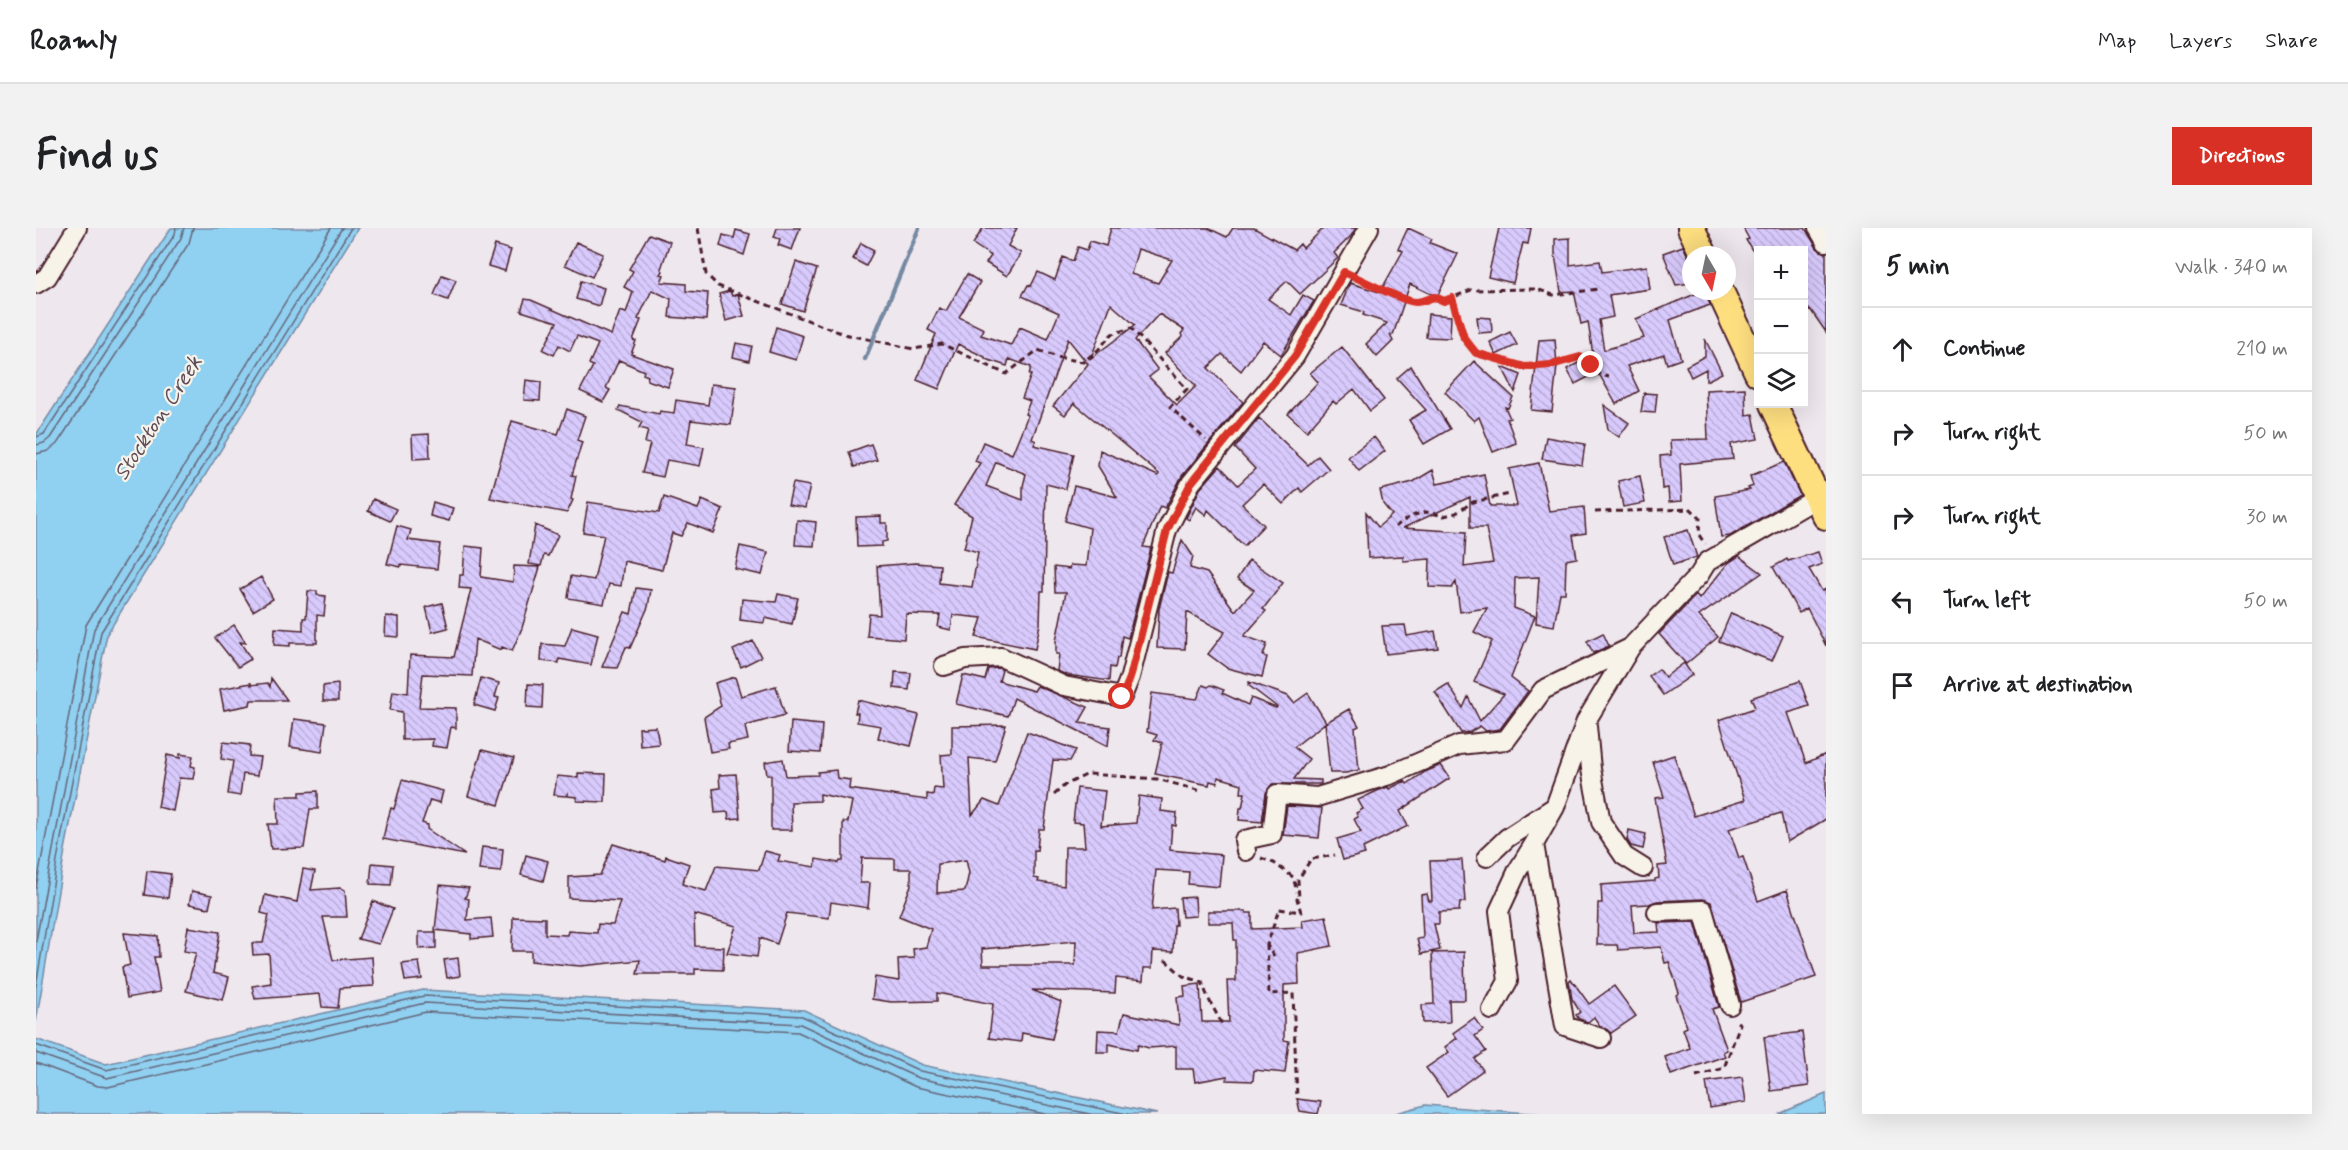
<!DOCTYPE html>
<meta charset="utf-8">
<style>
body{margin:0;font-family:Mynerve,sans-serif;background:#f2f2f2;color:#202124}
.controls{position:absolute;right:18px;top:18px;display:grid;overflow:hidden;border-radius:0px;box-shadow:0 6px 24px #0002}
.controls button{width:54px;height:54px;display:grid;place-items:center;padding:0;border:0;border-bottom:2px solid #e0e0e0;background:#fff;color:#202124;font:30px sans-serif}
.compass{position:absolute;left:1646px;top:18px;width:54px;height:54px;border-radius:50%;background:#fff;box-shadow:0 6px 24px #0002;rotate:171deg}
.stop{position:absolute;width:18px;height:18px;margin:-14px;border:4px solid #d93025;border-radius:50%;background:#fff}
.stop.end{background:#d93025;border-color:#fff;box-shadow:0 2px 6px #0008}
.list{margin:0;padding:0;list-style:none}
h2{display:flex;justify-content:space-between;align-items:center;height:78px;margin:0;padding:0 24px;font-size:26px}
h2 small{font-size:20px;font-weight:400;color:#757577}
.list li{display:grid;grid-template-columns:39px 1fr auto;gap:18px;align-items:center;box-sizing:border-box;height:84px;padding:0 24px;border-top:2px solid #e0e0e0}
.list b{display:block;font-size:22px;white-space:nowrap}
.list em{font-size:20px;font-style:normal;color:#757577}
.icon{flex:none;width:33px;height:33px;fill:none;stroke:currentColor;stroke-width:2;stroke-linecap:round;stroke-linejoin:round}
.map{position:relative;flex:none;width:1790px;height:886px;overflow:hidden;border-radius:0px}
header{display:flex;align-items:center;gap:36px;box-sizing:border-box;height:84px;padding:0 30px;background:#fff;border-bottom:2px solid #e0e0e0}
header strong{font-size:28px}
nav{display:flex;gap:33px;margin-inline-start:auto;font-size:21px}
.intro{display:flex;align-items:center;justify-content:space-between;box-sizing:border-box;height:144px;padding:0 36px}
h1{margin:0;font-size:42px}
.button{padding:15px 27px;border-radius:0px;background:#d93025;color:#fff;font-size:21px;font-weight:700}
main{display:flex;gap:36px;padding:0 36px}
aside{flex:1;background:#fff;border-radius:0px;box-shadow:0 6px 24px #0002}
.map>svg:first-child{display:block}
</style>
<header>
<strong>Roamly</strong>
<nav><a>Map</a><a>Layers</a><a>Share</a></nav>
</header>
<div class="intro"><h1>Find us</h1><a class="button">Directions</a></div>
<main>
<div class="map">
<svg width="1790" height="886" viewBox="0 0 1790 886">
<defs>
<pattern id="building-back-hatch" width="6" height="6" patternUnits="userSpaceOnUse" patternTransform="scale(1.5)"><rect width="6" height="6" fill="#d8cafc"/><path d="M-1 5l2 2M0 0l6 6M5-1l2 2" fill="none" stroke="#bbadd8"/></pattern>
</defs>
<rect width="100%" height="100%" fill="#eee7ee"/>
<filter id="ink" filterUnits="userSpaceOnUse"><feTurbulence type="fractalNoise" baseFrequency=".0167" numOctaves="2"/><feDisplacementMap in="SourceGraphic" scale="12" xChannelSelector="R" yChannelSelector="G"/><feConvolveMatrix kernelMatrix="1 2 1 2 8 2 1 2 1" color-interpolation-filters="sRGB"/></filter>
<g filter="url(#ink)">
<!-- water -->
<path fill="#90d0f1" stroke="#7489a2" stroke-width="1.5" d="M135,0H322L71,406L29,622L0,794V207Z
M387,762L768,782L886,837L1121,886H0V811L70,836Z
M1790,866V886H1743Z
M1389,877L1508,886H1357Z"/>
<g fill="none" stroke-linecap="round" stroke-linejoin="round">
<!-- shore -->
<path stroke="#66667a" stroke-width="1.5" d="M0,209L8,206L139,6L140,0
M0,217L8,215L14,210L145,10L148,0
M0,226L12,223L21,216L153,15L157,0
M0,660L50,397L295,0
M0,713L58,401L306,0
M0,758L23,621L65,404L315,0
M0,817L70,842L388,768L766,788L884,843L1091,886
M0,825L71,850L389,775L764,796L882,850L1054,886
M0,835L62,858L72,859L390,784L762,804L880,859L1009,886"/>
<!-- stream -->
<path stroke="#7489a2" stroke-width="4.5" d="M829,131L883,0"/>
</g>
<!-- building -->
<path fill="url(#building-back-hatch)" stroke="#4a1f2b" stroke-width="1.5" fill-rule="evenodd" d="M741,0H764L756,22L742,17L744,11L738,9Z
M947,0H981L972,18L985,25L971,48L950,35L955,28L937,16Z
M1075,0H1172L1191,9L1197,0H1218L1258,22L1264,16L1267,20L1288,0H1320L1315,8L1298,25L1302,30L1264,66L1251,53L1232,71L1255,87L1267,67L1278,73L1245,127L1227,113L1205,143L1186,126L1172,140L1207,174L1146,248L1129,280L1124,278L1107,319L1115,320L1092,410L1086,408L1083,430H1081L1079,440L1074,439L1073,453L1031,447L1021,443L1023,426H1020V413L1030,364H1019L1018,339L1033,341L1034,337L1050,338L1054,300L1029,293L1038,258L1081,269L1062,238L1064,222L1122,248L1123,246L1038,175L1029,187L1017,178L1052,136L1032,111L996,211L1000,213L998,217L1038,226L1030,261L1010,256L1008,363H1005L1004,396L999,421L940,409L946,390L917,387L915,402L902,399L904,387L870,386L868,411L831,408L833,386L844,387L841,338L879,335L904,337L903,355L936,359L942,324L928,320L936,288L918,277L944,235L939,233L947,214L976,226L992,187L989,186L994,173L986,170L995,147H993L995,139L973,131L971,138L949,131V129L922,116L903,161L881,152L900,106L892,102L903,80L910,83L931,46L944,54L923,89L948,101L945,107L975,117L984,99L1012,111L1023,85L986,68L992,57L995,58L1002,44L1019,52L1027,29L1037,33L1042,19L1051,22L1054,13L1070,18ZM1102,21L1136,32L1122,55L1095,46ZM1075,76L1099,97L1055,130ZM1123,86L1148,102L1145,106L1147,108L1129,125L1160,158L1141,177L1113,149L1122,142L1099,112ZM960,234L990,246L987,258V272L950,258Z
M1372,0L1396,11L1394,15L1422,26L1401,69L1374,56L1357,107H1354L1357,113L1341,129L1330,116L1351,95L1327,87L1328,84L1305,77L1314,55L1344,64L1367,23L1362,21Z
M1463,0H1495L1492,16L1487,15L1477,55L1452,49Z
M1707,0H1769L1781,20L1790,25V104L1774,81L1767,85V22H1716L1710,12L1713,11Z
M700,2L714,6L708,27L684,18L687,7L698,10Z
M613,6L634,14L625,41L627,43L625,46L628,47L625,54L650,56V63L672,65L670,92L633,89L635,71L616,62L602,91L605,92L597,112L600,113L595,126L638,141L632,159L611,152L612,148L607,146L608,143L583,132L570,160L574,162L567,174L544,163L557,138L553,136L562,116L541,108L534,123L523,117L518,127L507,122L521,94L485,83L489,71L495,72L575,107L584,83L590,85L597,64L588,59L597,43L593,41Z
M1534,10V37L1564,33L1566,44L1611,38L1614,61L1573,67L1577,89L1563,92L1568,122L1608,110L1600,91L1666,63H1669L1674,77L1634,92L1645,131L1631,136L1628,126L1591,138L1603,163L1580,176L1562,144L1539,156L1531,141L1557,127L1552,94L1545,96L1538,63L1525,64L1519,27V11Z
M540,14L567,26L556,49L529,37Z
M825,15L838,22L830,38L817,31Z
M459,17L475,22L469,43L452,38Z
M1647,18L1655,34V55L1640,57L1627,25Z
M760,34L781,41L767,83L746,76Z
M406,47L420,52L412,72L398,67Z
M545,53L568,60L563,78L540,71Z
M694,63L696,68L702,66L708,88L690,93L683,66Z
M1392,86L1415,88L1414,110L1390,109Z
M1441,89L1455,90L1456,104L1443,105Z
M740,99L767,108L760,132L733,124Z
M1474,104L1481,117L1460,127L1454,114Z
M1519,111L1521,138L1516,184L1495,182L1503,112Z
M1669,111L1686,145L1670,153V141L1655,149L1650,138L1669,128Z
M700,115L716,118L713,133L697,129Z
M1306,119L1348,172L1334,183L1318,161L1300,176L1297,173L1271,203L1252,186L1282,154L1274,145Z
M1438,133L1477,169L1472,180L1469,179L1474,190L1471,191L1480,215L1457,224L1443,189L1438,193L1409,164Z
M1375,138L1414,201L1388,216L1373,192L1390,182L1361,150Z
M1466,139L1485,147L1479,164Z
M490,152L505,154L504,173L488,172Z
M675,156L700,159L695,197L655,192L651,216L668,219L664,238L631,232L627,249L606,245L614,216L609,215L612,202L603,200L606,194L582,182L584,178L623,186L624,183L638,185L640,172L672,177Z
M1709,160L1710,187L1717,186L1722,211L1695,216L1697,231L1644,236L1646,273L1633,274L1632,260L1626,261L1624,228L1635,227L1634,212L1672,211L1670,162Z
M1608,165L1621,166L1619,185L1605,184Z
M1568,177L1593,195L1583,209L1572,201Z
M531,181L549,188L541,212L546,214L536,247L540,248L535,271L537,272L531,285L454,270L476,193L522,206Z
M1223,190L1272,237L1282,228L1293,241L1266,264L1263,260L1247,276L1227,256L1206,276L1228,297L1208,318L1172,282L1170,287L1160,279L1153,292L1150,290L1164,261L1184,238L1202,257L1219,241L1199,220Z
M393,206L394,230L377,231L376,207Z
M1338,209L1349,223L1323,243L1312,229Z
M1510,209L1549,216L1546,237L1506,231Z
M835,216L841,232L818,239L813,224Z
M1748,234L1764,267L1694,308L1685,309L1679,268L1714,262L1712,260L1717,258L1714,248Z
M1503,235L1513,283L1548,279L1550,305L1537,307L1541,330L1530,332L1529,365H1524L1518,398L1500,395L1503,349L1479,350L1478,380L1499,388L1475,450L1492,463L1464,501L1450,503L1444,498L1434,504L1425,505L1399,464L1412,456L1427,480L1432,469L1444,493L1468,466L1438,454L1456,413L1438,404L1451,380L1424,384L1420,354L1416,360L1393,359L1394,331L1367,333V328L1332,330L1330,284L1342,299L1356,287L1347,276L1344,262L1377,254L1397,242L1401,256L1448,246L1454,278H1481L1473,241ZM1434,269V300H1450L1457,335L1428,339L1430,304L1367,300Z
M1604,248L1609,275L1587,279L1582,253Z
M757,255L774,258L769,280L752,277Z
M628,269L662,281L666,272L687,281L677,305L652,295L645,308L636,305L626,342L588,333L585,358L573,356L568,376L532,370L535,348L558,352L568,307L547,304L552,274L623,285Z
M337,271L360,281L354,293L332,283Z
M397,274L417,280L413,293L394,288Z
M845,288V295H851V313L846,314V318L821,319L820,289Z
M761,292L780,294L778,318L759,317Z
M499,297L522,307L512,328L508,327L505,338L493,336Z
M361,298L375,302L372,312L404,316L401,341L365,337V339L351,336Z
M1652,302L1661,329L1637,337L1628,309Z
M1146,312L1157,328L1154,340L1171,345L1199,383L1218,362L1201,351L1213,332L1247,355L1227,381L1230,383L1208,408L1231,416L1227,428L1231,429L1226,449L1191,440L1172,426L1189,404L1151,384L1149,421L1121,420L1123,381L1132,344L1136,345Z
M429,318L447,320L445,349L477,354L478,338L504,339L486,400L476,423L466,419L465,422L439,411L436,448L387,446L383,479L420,480V500L415,499L411,520L396,518L397,511L366,512V484L354,482L357,463L372,465L374,427L418,429L435,361L423,360L424,347H427Z
M704,318L732,324L726,347L699,341Z
M1782,324L1786,336L1773,341L1786,363L1790,361V418L1771,380L1763,385L1737,339L1751,331L1752,333Z
M1703,328L1726,345L1663,388L1682,409L1650,436L1623,406L1660,367L1663,371L1692,335Z
M225,349L237,371L217,383L204,361Z
M600,360L615,362L612,379L594,420L590,419L581,440L566,439L589,384L595,386Z
M272,363H281V367L290,368L288,388L281,387V415H254V418L238,417L239,400L267,402V390H270Z
M742,366L762,370L756,396L729,390L728,395L704,392L706,371L740,374Z
M406,375L412,400L396,404L390,379Z
M1695,385L1747,408L1736,433L1683,413Z
M350,388L363,389V409L349,408Z
M198,397L210,415L204,414L215,431L202,439L179,410Z
M1369,397L1371,408L1399,403L1402,420L1350,426L1346,398Z
M536,399L562,406L555,437L523,431V435L505,433L506,416L529,418Z
M1567,405L1573,418L1557,425L1551,413Z
M717,413L725,429L705,439L697,422Z
M1648,435L1656,447L1627,467L1613,448L1623,441L1629,449Z
M963,440L966,442L963,453L998,463L1001,458L1052,479L1043,495L1074,499L1072,518L978,470L972,488L920,476L927,447L949,452L952,441Z
M859,444L875,445L873,462L858,460Z
M699,449L705,468L740,458L749,487L709,498L712,512L692,516L693,521L674,524L668,489L685,478L679,455Z
M235,450L251,472H215L214,477L188,482L184,461L215,455V457L232,455L234,459Z
M445,450L463,455L459,469L463,470L459,483L438,477Z
M1764,453L1773,478L1752,485L1770,535L1790,526V591L1751,614L1745,585L1693,601L1703,630L1707,629L1722,673L1751,662L1780,749L1705,774L1675,674L1667,671L1621,673L1613,676L1596,677L1598,705L1623,704L1622,695L1659,694L1683,779L1676,781L1691,822L1687,824L1689,828L1635,847L1629,829L1654,820L1647,801L1651,799L1640,767L1643,765L1633,734L1629,735L1625,719L1582,722L1581,717H1561L1562,675H1566L1565,657L1619,653V651L1623,650L1622,638L1631,637L1619,570L1628,569L1617,534L1638,527L1658,588L1709,572L1683,492L1719,480L1715,470Z
M1213,454L1252,468L1258,475L1272,465L1290,494L1258,519L1273,531L1258,551L1285,552V556H1236L1230,565L1226,594L1203,592L1204,580H1206L1209,565H1205L1206,556L1182,549L1181,555L1174,553L1173,557L1119,546L1126,515L1118,512L1121,507L1111,504L1116,465L1161,471L1167,457L1172,459L1175,457L1188,462L1186,465L1212,477L1215,470L1240,480L1241,479L1212,457Z
M302,456V473H287V458Z
M492,456L507,457L506,480L491,479Z
M822,472L883,487L875,518L842,510L845,498L821,494L822,485H819Z
M1313,481L1323,498L1319,500L1323,542L1310,545H1294L1289,495Z
M258,491L290,495L286,524L254,519Z
M755,494L786,497L784,525L753,523Z
M970,497L959,533L933,530L936,587L948,572L963,578L991,504L1040,522L1034,533L1017,532L1008,601H1003L1001,623L998,622V650L1003,651L1002,654L1028,658L1029,619H1049L1047,595L1037,594L1041,560L1069,563L1065,598L1100,595L1103,568L1126,571L1125,583L1141,585L1140,598L1136,597L1134,622L1186,627L1183,659L1152,656L1153,644L1120,642L1116,682L1139,680L1140,697H1138L1137,724L1117,723L1116,740H1108L1107,753L1080,750L1079,765L996,762L1025,774L1016,811L986,805L985,814L953,810L957,776L901,765V773L855,774L836,771L839,749L863,753L862,731L878,730L877,721L890,719L895,701L863,688L875,657V641H859V631L826,630L824,655H834L832,680L795,674L793,690L751,685L741,716L724,710L721,729L691,725L700,698L658,686L659,718L688,719L687,742L659,741V746H601L604,732L545,738L532,737L495,733V723H476L477,689L509,690V706L531,707L532,703L561,705L562,696L577,697L584,673L533,670V649L564,647L577,616L629,632L630,628L653,636L646,656L670,663L680,638L723,642L729,623L744,627L742,633L779,639L780,631L803,635L804,633H807V594H812L816,573L784,566V573L755,574L756,602H735V547H731L729,534L747,531L750,548L782,547V544L800,542L801,550L814,552L813,561L891,572V566L897,567L898,560L907,561L905,527L916,526V498ZM930,632L933,645L929,663L901,665L902,636ZM1040,713L1039,737H947L946,721Z
M620,499L623,516L604,518L603,500Z
M187,514L214,517L213,528L224,529L221,548L207,546L204,568L192,566L197,533L185,531Z
M446,522L478,530L463,577L432,568Z
M144,526L157,528L155,538L159,539L157,551L143,550L137,583L122,579L131,527L144,530Z
M1405,537L1414,550L1364,583L1372,598L1327,620L1329,626L1307,632L1301,611L1325,604L1318,591L1322,589L1320,585L1327,581L1322,572L1341,563L1352,559L1353,561L1369,553L1371,556L1389,544Z
M542,545L570,546L569,574L541,573V569L532,568V564L530,568L518,567L521,548L542,550Z
M700,546L704,590L693,591L692,584L679,585L677,561L684,560L683,547Z
M366,552L407,563L404,575L394,572L386,595L392,597L391,601L429,627L347,611L350,597L355,580L358,581Z
M282,563V581H274L268,620L235,621L232,596H242L241,568H264V564Z
M1251,578L1286,580L1283,610L1247,607Z
M1593,602L1610,606L1607,621L1595,618L1591,612Z
M446,619L467,621L465,644L443,642Z
M490,627L512,633L507,653L485,647Z
M1426,632L1429,674L1424,675L1423,683L1403,684V696H1398L1404,722L1385,726L1381,711L1387,710L1385,667L1391,666L1393,673H1396L1394,633Z
M336,635L357,637L355,657L334,656Z
M267,641L279,643L275,662L304,660L309,662L311,689H287L297,732L336,729L338,758L304,760L302,780L286,779L284,766L219,771L216,758L235,755L233,726L217,727L216,715H227L233,687L225,685L229,667L261,674Z
M111,643L135,646L132,670L108,667Z
M404,657L433,660L429,670L433,671L431,692L455,690L457,709L435,711V706L399,702Z
M156,663L176,667L173,680L153,676Z
M1159,669L1160,688L1146,689L1144,670Z
M337,673L357,681L343,716L322,711Z
M1172,683H1210V685H1216V701L1267,699L1266,692L1290,688L1296,718L1262,725L1263,756L1248,757V812L1253,813L1249,845L1218,842L1217,853L1190,852L1191,848L1159,854L1157,841H1140V818L1113,820L1102,817L1101,822L1073,816V824H1061L1062,802L1083,803L1088,785L1143,797L1141,769L1149,768L1148,758L1164,756L1166,794H1193L1191,753H1200V712H1198L1197,695H1172Z
M152,699L184,704L177,745L193,749L187,772L150,763L160,725L148,723Z
M383,704H400V720L383,721Z
M88,705L122,708L123,729H118L124,764L91,770L86,739L94,737Z
M1428,724L1429,772H1413L1414,794L1387,795L1386,777L1398,776L1396,725Z
M422,730L424,748L411,750L408,732Z
M383,734L386,751L369,753L366,736Z
M1535,751L1553,776L1578,758L1600,788L1575,805L1564,798L1558,789L1552,794L1543,791L1540,787L1544,784L1536,771L1533,753Z
M1438,790L1447,802L1439,808L1450,823L1439,831L1447,842L1411,868L1390,840L1413,824L1409,819L1421,810L1417,805Z
M1766,804L1773,858L1735,863L1728,809Z
M1706,849L1710,874L1674,880L1670,854Z
M1261,871L1285,874L1282,886L1264,883Z"/>
<g fill="none" stroke-linecap="round" stroke-linejoin="round">
<!-- minor casing -->
<g stroke="#4a1f2b" stroke-width="22">
<path id="minor" d="M1782,0L1790,14
M0,56L11,49L41,0
M908,438L929,431L965,429L1028,458L1086,469L1094,449L1131,302L1155,255L1259,128L1333,0
M1551,498L1555,541L1565,594L1588,628L1607,640
M1210,623L1208,612L1236,606L1241,566L1281,569L1354,547L1423,517L1470,512L1507,462L1594,420
M1451,629L1471,610L1517,580
M1621,684L1667,682L1694,777
M1456,782L1472,753L1463,683L1482,642L1498,616
M1565,810L1529,798L1498,616L1519,579L1550,493L1594,420L1663,347L1671,334L1781,270"/>
</g>
<!-- highway casing -->
<g stroke="#4a1f2b" stroke-width="30">
<path id="highway" d="M1655,0L1668,27
M1684,63L1722,145
M1737,176L1790,288"/>
</g>
<!-- path -->
<path stroke="#4a1f2b" stroke-width="3" stroke-dasharray="6 4.5" stroke-linecap="butt" d="M662,0L670,46L682,58L808,106L878,121L906,116L970,146L1002,122L1021,129L1047,134L1062,122L1076,106L1095,100L1151,161L1134,179L1170,212
M1323,50L1352,64L1379,74L1399,69L1408,73L1435,62L1501,61L1517,67L1563,61
M1416,71L1428,110L1440,125L1489,139L1515,137L1544,129L1555,137L1561,146L1573,149
M1559,284L1655,281L1664,290L1663,307L1669,316
M1359,299L1375,288L1390,284L1408,288L1420,285L1437,274L1474,266
M1018,567L1029,557L1052,546L1121,551L1165,563
M1225,630L1238,635L1257,649L1261,664
M1231,717L1233,766L1257,765L1261,871
M1238,729L1231,717L1243,681L1265,684L1261,671L1263,672L1262,652L1275,631L1299,627
M1129,732L1147,748L1166,754L1172,770L1186,796
M1660,848L1688,840L1704,796L1698,792"/>
<!-- minor -->
<use href="#minor" stroke="#f7f3e8" stroke-width="18"/>
<!-- highway -->
<use href="#highway" stroke="#fedf80" stroke-width="26"/>
</g>
</g>
<g fill="none" stroke-linecap="round" stroke-linejoin="round" filter="url(#ink)">
<!-- route -->
<path stroke="#d93025" stroke-width="8" d="M1086,469L1094,450L1131,302L1155,255L1259,128L1308,44C1323,50 1367,74 1380,74C1386,74 1394,70 1399,69L1408,73L1416,70L1428,110L1440,125L1489,139L1515,137L1544,129L1555,137"/>
</g>
<g text-anchor="middle" stroke-width="4.5" stroke-linejoin="round" paint-order="stroke">
<!-- water labels -->
<g font-size="22" font-style="italic" fill="#5c4b5c" stroke="#f7f3e8">
<text transform="translate(121 189) rotate(-57)" y="8">Stockton Creek</text>
</g>
</g>
</svg>
<div class="controls">
<button>+</button>
<button>−</button>
<button><svg class="icon" aria-label="layers" viewBox="0 0 24 24"><path d="M12 4l9 5-9 5-9-5zM3 14l9 5 9-5"/></svg></button>
</div>
<svg class="compass" viewBox="-18 -18 36 36"><path d="M0-13l5 13h-10z" fill="#e53935"/><path d="M0 13l5-13h-10z" fill="#757577"/></svg>
<div class="stop" style="left:1086px;top:469px"></div>
<div class="stop end" style="left:1555px;top:137px"></div>
</div>
<aside>
<h2>5 min<small>Walk · 340 m</small></h2>
<ul class="list">
<li><svg class="icon" aria-label="ahead" viewBox="0 0 24 24"><path d="M12 20V5M6 11l6-6 6 6"/></svg><div><b>Continue</b></div><em>210 m</em></li>
<li><svg class="icon" aria-label="right" viewBox="0 0 24 24"><path d="M7 20v-9h11M14 6l5 5-5 5"/></svg><div><b>Turn right</b></div><em>50 m</em></li>
<li><svg class="icon" aria-label="right" viewBox="0 0 24 24"><path d="M7 20v-9h11M14 6l5 5-5 5"/></svg><div><b>Turn right</b></div><em>30 m</em></li>
<li><svg class="icon" aria-label="left" viewBox="0 0 24 24"><path d="M17 20v-9H6M10 6l-5 5 5 5"/></svg><div><b>Turn left</b></div><em>50 m</em></li>
<li><svg class="icon" aria-label="arrive" viewBox="0 0 24 24"><path d="M6 21V4h12l-3 4 3 4H6"/></svg><div><b>Arrive at destination</b></div></li>
</ul>
</aside>
</main>
